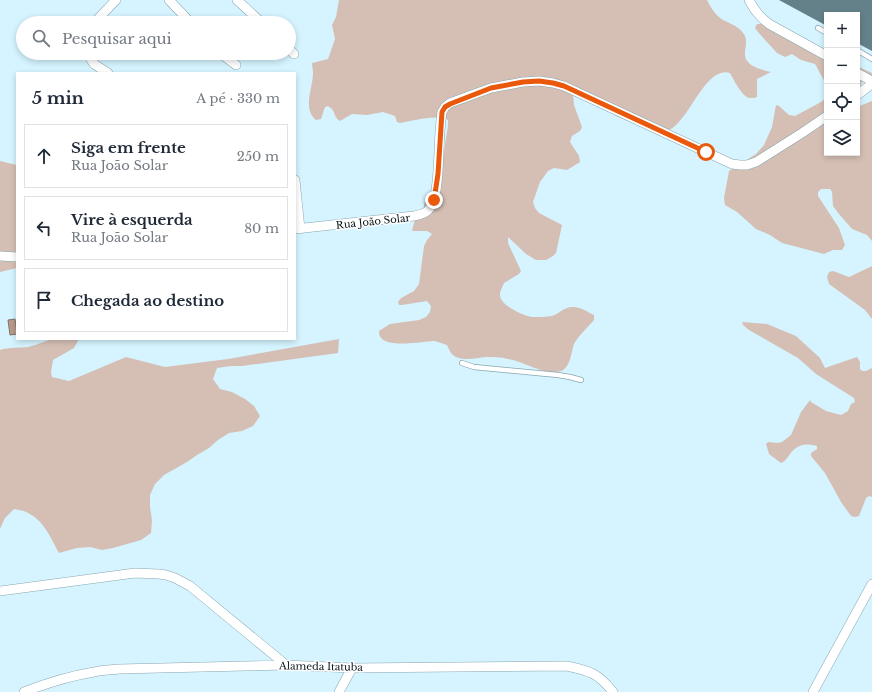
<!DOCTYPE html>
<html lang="pt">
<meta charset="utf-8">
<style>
body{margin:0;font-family:"Libre Baskerville",serif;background:#f6f6f7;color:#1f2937}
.controls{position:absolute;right:12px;top:12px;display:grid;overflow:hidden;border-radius:0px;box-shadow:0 2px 6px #0003}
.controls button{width:36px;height:36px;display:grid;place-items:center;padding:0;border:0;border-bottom:1px solid #e0e1e3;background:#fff;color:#1f2937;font:20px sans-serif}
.stop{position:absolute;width:12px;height:12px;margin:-9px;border:3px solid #ea580c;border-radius:50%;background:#fff}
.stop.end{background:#ea580c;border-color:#fff;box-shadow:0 1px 4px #0008}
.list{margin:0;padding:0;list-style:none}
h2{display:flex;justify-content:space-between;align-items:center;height:52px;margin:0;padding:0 16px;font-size:17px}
h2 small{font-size:13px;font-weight:400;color:#747a83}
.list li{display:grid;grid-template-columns:26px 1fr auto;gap:12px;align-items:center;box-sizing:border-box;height:64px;margin:0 8px 8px;padding:0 8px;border:1px solid #e0e1e3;border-radius:0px}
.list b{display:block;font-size:15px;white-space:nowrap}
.list p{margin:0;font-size:13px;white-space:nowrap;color:#747a83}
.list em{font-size:13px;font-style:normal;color:#747a83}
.icon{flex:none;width:22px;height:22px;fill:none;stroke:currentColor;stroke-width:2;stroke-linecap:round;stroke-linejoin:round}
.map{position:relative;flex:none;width:872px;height:692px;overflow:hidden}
.search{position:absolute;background:#fff;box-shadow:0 2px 6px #0003;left:16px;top:16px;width:280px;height:44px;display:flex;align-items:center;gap:10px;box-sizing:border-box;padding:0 14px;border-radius:22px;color:#747a83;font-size:15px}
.panel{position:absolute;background:#fff;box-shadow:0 2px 6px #0003;left:16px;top:72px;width:280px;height:268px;border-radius:0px}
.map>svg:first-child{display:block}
</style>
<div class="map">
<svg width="872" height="692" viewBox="0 0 872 692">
<rect width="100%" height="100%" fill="#d5f4ff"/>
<!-- green -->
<path fill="#d5bfb4" d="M339,0H707C710,6 714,13 720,18C727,23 738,25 743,33C751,42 740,54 748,62C753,68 763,70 771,72L757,79V97C755,98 753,98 750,98C742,97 734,80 730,73C704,64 687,129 665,131C657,131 623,120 616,116C611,113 607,108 601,105C593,100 582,98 573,94L574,105L582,127L580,131L572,136L570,142L579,156L580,162L567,170L554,168L548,171L540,182L533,202L535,208L539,213L562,225L556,253L553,256L546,260H536L526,254L508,237V243L521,271L519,274L504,283C503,286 500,291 500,294C499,305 522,315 531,317C535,317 548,317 552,316C559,314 564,307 572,307C579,306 588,312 594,315V320C589,326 577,337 574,344C571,352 571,367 561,371C547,377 523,361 508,359C501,357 493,357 486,357C477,358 465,361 456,357C451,355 449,349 447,345C443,344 439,342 435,341C423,341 378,351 379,331L390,324L419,320L426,317L430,312L431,306L427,301L402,305H399L398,302L401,298L414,291L419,284L424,246L427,240L432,234L427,231H412L415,219L424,208V204L440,176L448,126V120C437,114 413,121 400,123L397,122L395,116L383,112L367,115L352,114L340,121C332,116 337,111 328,106L325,107L321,119L316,120C302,109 313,88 313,73C313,70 312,66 312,63L328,59L335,39L332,25L336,17Z
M757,24H763L827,59V86L815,64L801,60L792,54L785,57L777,53L758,32L755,28Z
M857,66L872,73V81H862L859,94L857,95Z
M827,97V153H857V107L872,101V241L867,235L852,229L839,214L833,206L832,192L830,189H821L818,192V196L839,228L845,245L842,250H833L824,254L782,243L770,235L756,229L737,212L725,205L724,198L729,171L756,154L764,145L772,127L776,105L779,106L789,115L795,116L821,102Z
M0,161L17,165V268L0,272Z
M872,266V319L865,310L829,284L827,277L829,272L833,271L849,277Z
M742,322L767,324L796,336L820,358L825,368L857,357L860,362V369L862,371H866L872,368V497L869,496L866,498L859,516L855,517L851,516L841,502L825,473L811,456V453L817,449V446C805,443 798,444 790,454C787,458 786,461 781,463L769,454L766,444L768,442L778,443L782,442L791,435L801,412L810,400L811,402L826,411L841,415L848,411L851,404L855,402L854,398L816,374L798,358L749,330L743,325Z
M53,339H79L74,348L53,360L51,372L52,377L69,381L126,357L165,367L228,359L339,339L338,353L242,366H230L217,368L213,379L220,389L232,392L245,399L254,406L260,416L253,426L242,431L229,433L218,440L209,448L197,455L187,462L164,475L155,484L150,495V507L152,520L151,533L141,540L113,548L102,550L90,547L77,548L59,553C51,538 43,519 26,512C22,510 18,510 14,509L5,518L0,529V350C9,347 19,348 28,347C37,345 45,341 53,339Z"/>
<!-- water -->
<path fill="#b89a8b" stroke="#837167" d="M15,319L17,334L10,335L8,320Z"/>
<!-- building -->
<path fill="#648089" d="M779,0H872V51L857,43V15H827V26Z"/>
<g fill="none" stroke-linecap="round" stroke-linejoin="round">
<!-- service casing -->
<g stroke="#89a6b0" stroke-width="6">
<path id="service" d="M818,28L827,33
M857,50L872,59
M462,363L474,367L558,375L570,377L581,380"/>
</g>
<!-- minor casing -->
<g stroke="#89a6b0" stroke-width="10">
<path id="minor" d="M169,0L191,23
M237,0L262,23
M749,0C755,11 759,16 769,24L827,56
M94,23L116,0
M289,49L294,54
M87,53L94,64L108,73
M220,53L236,65
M857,73L872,81
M857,95L872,84
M295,180L300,229
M295,229L414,216C420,215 427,213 430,208C434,203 435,196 436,190C440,165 438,138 442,112L445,107L450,103L491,88L523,82L539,81L553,83L564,86L706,152L732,164L740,165H747L756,162L802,133L827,116
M0,256L17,257
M0,591L135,573L159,574L166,575L175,578L190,586L286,665
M24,692C47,683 70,676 94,672C102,670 111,670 119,669L286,665L352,668L567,666C590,671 598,673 613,692
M339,692L352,668
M813,692L872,584"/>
</g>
<!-- service -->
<use href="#service" stroke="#fff" stroke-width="4.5"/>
<!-- minor -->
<use href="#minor" stroke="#fff" stroke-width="9"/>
</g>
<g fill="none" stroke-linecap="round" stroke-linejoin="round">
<!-- route -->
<path stroke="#ea580c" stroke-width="5" d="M434,200L438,174L442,112L445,107L450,104L491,88L523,82L539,81L553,83L564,86L706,152"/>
</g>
<g text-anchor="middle" stroke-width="3" stroke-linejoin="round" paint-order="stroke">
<!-- street labels -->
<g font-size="10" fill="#061114" stroke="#fff">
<text transform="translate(373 221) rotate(-6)" y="4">Rua João Solar</text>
<text transform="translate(321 666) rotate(1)" y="4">Alameda Itatuba</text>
</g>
</g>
</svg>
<div class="controls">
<button>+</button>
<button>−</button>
<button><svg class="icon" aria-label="locate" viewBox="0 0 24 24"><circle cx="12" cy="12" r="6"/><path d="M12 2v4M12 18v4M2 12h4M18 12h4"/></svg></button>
<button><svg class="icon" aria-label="layers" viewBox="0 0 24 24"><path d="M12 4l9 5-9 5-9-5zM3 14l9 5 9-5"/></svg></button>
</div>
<div class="stop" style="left:706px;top:152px"></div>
<div class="stop end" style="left:434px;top:200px"></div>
<div class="search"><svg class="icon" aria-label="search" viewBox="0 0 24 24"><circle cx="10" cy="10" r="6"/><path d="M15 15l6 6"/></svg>Pesquisar aqui</div>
<section class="panel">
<h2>5 min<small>A pé · 330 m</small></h2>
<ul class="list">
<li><svg class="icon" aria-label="ahead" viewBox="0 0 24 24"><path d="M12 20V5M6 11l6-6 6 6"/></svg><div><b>Siga em frente</b><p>Rua João Solar</p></div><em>250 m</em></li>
<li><svg class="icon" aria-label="left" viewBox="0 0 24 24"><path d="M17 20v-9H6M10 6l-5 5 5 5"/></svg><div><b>Vire à esquerda</b><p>Rua João Solar</p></div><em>80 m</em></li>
<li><svg class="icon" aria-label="arrive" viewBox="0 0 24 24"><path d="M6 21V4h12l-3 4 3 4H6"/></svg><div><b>Chegada ao destino</b></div></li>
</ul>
</section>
</div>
